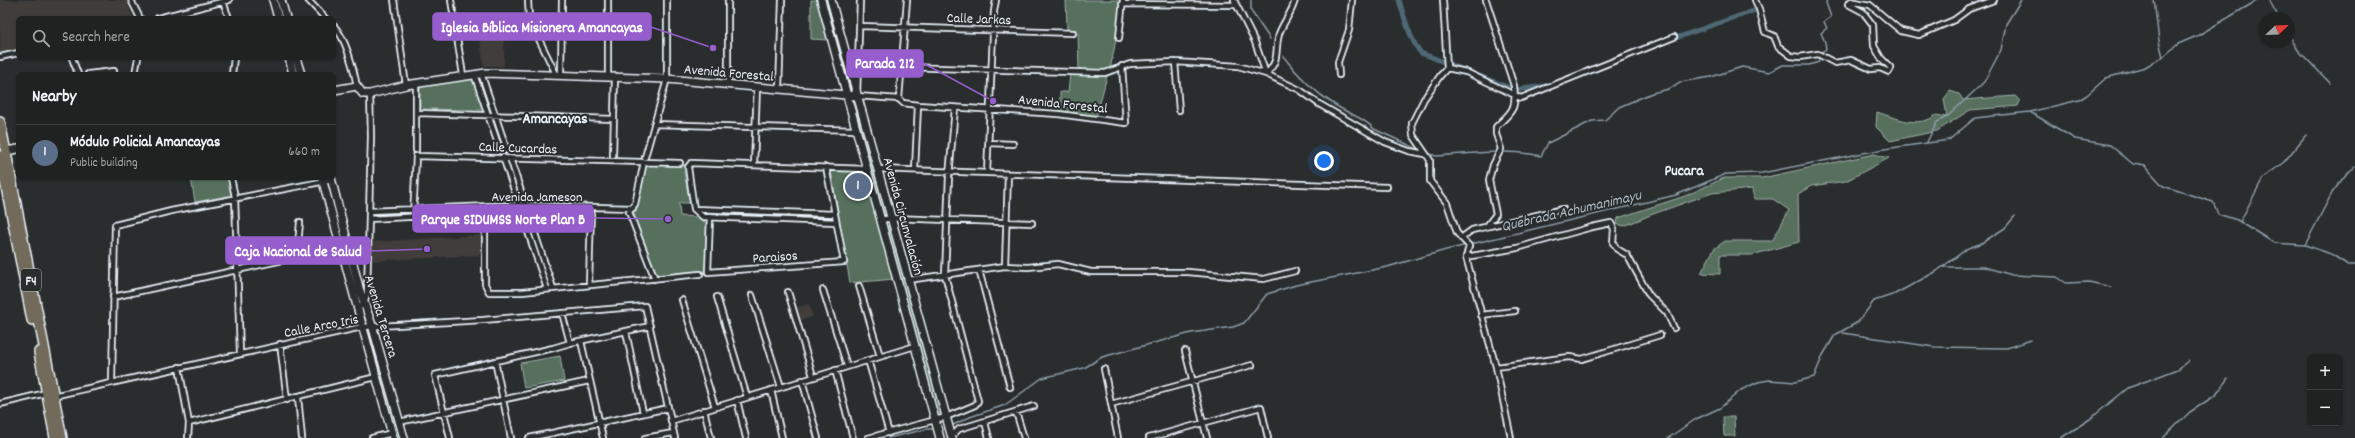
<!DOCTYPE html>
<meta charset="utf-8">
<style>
body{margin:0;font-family:Dekko,sans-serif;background:#282a2a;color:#f1f3f6}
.controls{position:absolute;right:12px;bottom:12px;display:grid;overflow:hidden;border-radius:6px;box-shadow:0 1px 3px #0004}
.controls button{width:36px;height:36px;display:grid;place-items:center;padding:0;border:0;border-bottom:1px solid #3d3f40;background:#202222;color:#f1f3f6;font:20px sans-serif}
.compass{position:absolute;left:2259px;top:12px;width:36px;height:36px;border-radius:50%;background:#202222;box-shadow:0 1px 3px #0004;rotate:67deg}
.you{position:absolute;left:1324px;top:161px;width:14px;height:14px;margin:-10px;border:3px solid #fff;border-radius:50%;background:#1a73e8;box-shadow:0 0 0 6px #1a73e833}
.badge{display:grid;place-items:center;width:26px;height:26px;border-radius:50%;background:#bca0f2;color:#fff;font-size:13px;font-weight:700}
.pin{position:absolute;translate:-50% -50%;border:2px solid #fff;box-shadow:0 1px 4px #0006}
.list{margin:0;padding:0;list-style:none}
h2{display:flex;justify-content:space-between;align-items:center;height:52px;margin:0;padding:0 16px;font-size:17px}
h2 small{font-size:13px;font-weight:400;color:#a2a4a5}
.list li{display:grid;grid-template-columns:26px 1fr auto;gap:12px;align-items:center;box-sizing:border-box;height:56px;padding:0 16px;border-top:1px solid #3d3f40}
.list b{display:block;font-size:15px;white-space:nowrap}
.list p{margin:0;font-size:13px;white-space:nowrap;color:#a2a4a5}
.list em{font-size:13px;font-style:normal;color:#a2a4a5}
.icon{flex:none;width:22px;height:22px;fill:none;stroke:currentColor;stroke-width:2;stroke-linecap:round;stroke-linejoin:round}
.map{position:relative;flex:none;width:2355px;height:438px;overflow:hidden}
.search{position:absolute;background:#202222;box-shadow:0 1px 3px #0004;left:16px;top:16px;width:320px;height:44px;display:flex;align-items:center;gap:10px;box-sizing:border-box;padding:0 14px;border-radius:6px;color:#a2a4a5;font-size:15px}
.panel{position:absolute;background:#202222;box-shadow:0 1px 3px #0004;left:16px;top:72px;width:320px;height:108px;border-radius:6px}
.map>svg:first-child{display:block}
</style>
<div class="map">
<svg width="2355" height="438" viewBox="0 0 2355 438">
<rect width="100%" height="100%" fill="#2a2d2e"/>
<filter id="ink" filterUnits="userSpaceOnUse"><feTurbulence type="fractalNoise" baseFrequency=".025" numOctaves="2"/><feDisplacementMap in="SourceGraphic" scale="8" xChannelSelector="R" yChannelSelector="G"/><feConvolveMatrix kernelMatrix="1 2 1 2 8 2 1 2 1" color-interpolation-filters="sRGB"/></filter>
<g filter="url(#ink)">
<!-- built -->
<path fill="#3f3c3a" d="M0,0H126L133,18H18V48L9,50V54L0,56Z
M476,17L504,21V66H484Z
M481,235V255L372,261V242Z
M809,304L813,317L799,321L795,308Z"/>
<!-- green -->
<path fill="#56705d" stroke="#9fb0aa" d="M811,0H816L827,40L811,39Z
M823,0H829L853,90L847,89Z
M1066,0H1120L1119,24L1110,70H1079L1078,30L1067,29Z
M1070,74L1107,76L1096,118L1060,111V92H1068Z
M470,77L474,79L484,107L483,110L422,109L420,105V89L422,86Z
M1950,91L1959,94L1963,100L2015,96L2020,101L2018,106L1970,110L1937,131L1890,141L1876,127L1877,112C1896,118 1919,129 1936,115L1947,117L1944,99Z
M855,100L887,214L884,215L851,103Z
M1874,154L1889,158L1846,181L1811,186L1798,194L1799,242L1752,255H1720V274L1701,273L1714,249L1725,241H1772L1789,210L1773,199H1754L1752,189L1712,193L1653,214L1624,226L1617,224L1618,218L1685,196L1724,178H1762Z
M646,165H687L684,173L690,203H679L680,216L698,217L708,225L705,271L656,275L632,214L637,207Z
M831,170L864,171L894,279L850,283Z
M191,178H228L232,195L195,202Z
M889,225L891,226L942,411L938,415L886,228Z
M371,330L402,438H396L378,374Z
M560,356L564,381L524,388L520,363Z
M1723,417H1734L1735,436H1724Z"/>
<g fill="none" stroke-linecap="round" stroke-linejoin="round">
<!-- stream -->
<path stroke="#8d9ea9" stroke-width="1.5" d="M1251,0V11L1270,39
M2154,0L2159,41L2163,57
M2269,0L2279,18
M2289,35L2298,50L2330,83
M1820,53L1826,49L1825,42L1821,33L1827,28L1824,22L1831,17L1826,3L1827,0
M1283,56C1298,76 1313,91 1335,105C1347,113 1365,118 1374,129L1422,151
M2030,112L2075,139L2110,145L2133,164L2145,166L2163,186L2213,202L2218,214L2237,220L2274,243L2305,245L2331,254L2348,265H2355
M1927,142L1937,122L1947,117L1984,82L2001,50L2006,24L2021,0
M1428,153L1436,156C1471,154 1507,148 1541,156L1548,143L1592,121L1605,120L1619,107L1652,93L1669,89L1680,82L1711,77L1742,67L1769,72L1783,65H1809L1819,62L1818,56
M2240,222L2263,178L2284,162L2306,135
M2305,245L2332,193L2347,173L2355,167
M1941,267H1984L2012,275L2057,277L2066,283L2089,282L2111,287
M1843,333L1934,347L2007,348L2031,340
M951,426L970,417L1005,405L1042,378L1084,368L1102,357L1191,333L1233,327L1244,323L1267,294L1296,285L1387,267L1446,250L1676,195L1726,174L1762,173L1884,149L1949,140L1975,118L2030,112L2079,100L2087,95L2106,78L2145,67L2163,57L2178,44L2197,36L2258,0
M888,438L927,429H934
M1668,438L1696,419L1720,408L1741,390L1758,382L1769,380L1795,382L1814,377L1823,355L1835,335L1858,322L1874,301L1895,294L1937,271L1968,248L1980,244L2005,228L2015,216
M2061,438L2090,419L2128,388L2178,369L2188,361
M2163,438L2190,412L2216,395L2228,378"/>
<!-- canal -->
<path stroke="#506774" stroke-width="5" d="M1399,0C1403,14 1411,43 1421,53L1515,90L1552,85
M1670,40L1756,10"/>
<!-- street casing -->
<g stroke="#e8f1f8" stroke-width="8">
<path id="street" d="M131,0L140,18
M308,0L325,18
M394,0L406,85
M451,0L463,75
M528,0L529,19L556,74
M608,0V76
M860,0L857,96L899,99L903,103L918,105L1058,114L1126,123L1122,66
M1234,0L1255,42L1266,74C1281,59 1274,52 1279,34C1283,22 1292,13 1295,0
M1443,0L1447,68L1440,76L1424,99L1412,123L1413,135L1430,160V181L1447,203L1457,233L1469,246L1466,257L1496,367L1511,438
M1755,0L1759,9L1765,32L1774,36L1778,46L1791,56L1800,57L1818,54L1835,63L1851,60L1871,69L1880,68L1889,72L1891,68L1881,58L1874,46L1873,25L1863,12L1848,4L1851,1L1870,5L1901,31L1919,35L1954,20L1969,9L1994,0
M223,2L229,18
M1122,4L1235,5
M158,18L229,0
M334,26C346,38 354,70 357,86
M860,26L1073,33
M1119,38L1123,0
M0,57L18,53
M72,58L78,74
M1175,62L1179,110
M902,67L1105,73L1130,64L1175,62L1238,66L1266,74L1300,90L1319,104L1385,142L1409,151L1425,154
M1447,68L1466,72L1521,98L1674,37
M88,74L114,71
M135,74L138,58
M232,74L234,58
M474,74L500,150H507L481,73
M561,74L562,0
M1339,75L1338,62L1349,30L1352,0
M728,85V0
M779,89L782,0
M899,99L907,0
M417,113L614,119
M654,124L856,130
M989,143L1013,144
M416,150V83
M613,156L615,76
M503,157L547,289
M645,157L667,79V0
M510,158L553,288
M644,162L635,204L629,212L655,279
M754,165L757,87
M878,169L1387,187
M915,170L918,105
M987,173L994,11L996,0
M231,178L235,197L240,353
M485,207V284L489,292H522L700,274
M695,209L835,214
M369,211L518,205L633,208
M413,217L416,156L680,163
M710,217L708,272L844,262L826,167
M369,219L520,211L591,212
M881,220L892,218L1032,223
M836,222L703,217L694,209L688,167L691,163L867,169
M1486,227L1496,214L1489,180L1493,165L1501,149L1496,134V127C1511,112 1517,110 1514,86L1486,0
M1461,238L1472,230L1563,209
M297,257L300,222
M1466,257L1517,248L1592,227L1611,223L1614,229L1613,243L1617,249L1627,255L1649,295L1667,313L1674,328
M1005,266L1008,174
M979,270L1010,387
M908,280L1005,266L1028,267L1058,264L1091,272H1188L1264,279L1295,271
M589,285L591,209
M859,286L880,356
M823,290L847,366
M788,292L813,376
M752,295L781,387
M113,297L343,247
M717,297L747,397
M682,300L715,407
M357,309L364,304L367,294L371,136L370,94
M562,313L570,343
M1481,315L1515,311
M626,332L643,413
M581,341L603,438
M280,344L287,400
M1185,351L1207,438
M868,360L889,433
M495,361L511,438
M179,367L189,423L188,438
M1496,367L1569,357L1582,359L1660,335
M1104,369L1118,438
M835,370L853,438
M802,380L818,438
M112,381L115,225L171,211L331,180
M771,390L782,438
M53,396L362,327L483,320L645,306L675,438
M298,397L302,438
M737,400L746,438
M0,404L46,393
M1111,404L1252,365
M704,410L711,438
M1016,412L1024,438
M671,421L915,346
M399,422L589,381
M985,422L989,438
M189,423L376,377
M951,437L959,429L1034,406
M372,438L392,433
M450,438L435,375L553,348L570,343L650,326
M529,438L668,408
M645,438L673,433
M868,438L946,417L975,405L978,401L945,275L949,176L955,108
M1149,438L1261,407L1268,438"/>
</g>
<!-- secondary casing -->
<g stroke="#e8f1f8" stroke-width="10">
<path id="secondary" d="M273,0L278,18
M281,0L286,18
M821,0L940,438
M831,0L952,438
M289,58L293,74
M296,58L301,74
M334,90L357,86L363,94H370L406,85L486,73L667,79L857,96
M6,151L18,149
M322,178L393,438
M331,178L360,291L373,328L404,438"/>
</g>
<!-- highway casing -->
<g stroke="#e8f1f8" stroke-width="12">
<path id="highway" d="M0,122L62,438
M0,156L32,320
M39,352L55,438"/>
</g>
<!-- street -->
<use href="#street" stroke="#2a2d2e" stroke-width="4.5"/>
<!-- secondary -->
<use href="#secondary" stroke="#2a2d2e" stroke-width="7"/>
<!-- highway -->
<use href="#highway" stroke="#726b5a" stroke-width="9"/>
</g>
</g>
<g text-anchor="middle" stroke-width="4" stroke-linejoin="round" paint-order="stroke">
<!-- shield labels -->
<rect fill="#2a2d2e" stroke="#afb6bb" stroke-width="1" x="21" y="269" width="20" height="22" rx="3"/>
<g font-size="13" font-weight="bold" fill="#e8f1f8">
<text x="31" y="285">F4</text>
</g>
<!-- street labels -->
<g font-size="14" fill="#e8f1f8" stroke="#2a2d2e">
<text transform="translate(979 18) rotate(2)" y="5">Calle Jarkas</text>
<text transform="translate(729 72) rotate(5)" y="5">Avenida Forestal</text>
<text transform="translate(1063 103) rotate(6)" y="5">Avenida Forestal</text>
<text transform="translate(518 147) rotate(2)" y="5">Calle Cucardas</text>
<text x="537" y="201">Avenida Jameson</text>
<text transform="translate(904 216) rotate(75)" y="5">Avenida Circunvalación</text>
<text transform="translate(775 256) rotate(-4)" y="5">Paraisos</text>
<text transform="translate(382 316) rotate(73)" y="5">Avenida Tercera</text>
<text transform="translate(321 325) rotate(-11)" y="5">Calle Arco Iris</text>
</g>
<!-- neighbourhood labels -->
<g font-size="15" font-weight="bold" fill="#e8f1f8" stroke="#2a2d2e">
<text x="555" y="123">Amancayas</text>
<text x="1684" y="175">Pucara</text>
</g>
<!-- water labels -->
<g font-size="15" font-style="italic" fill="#abbac3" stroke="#2a2d2e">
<text transform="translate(1571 210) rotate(-13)" y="5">Quebrada Achumanimayu</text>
</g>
</g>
<!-- callouts -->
<path fill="none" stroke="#965dcd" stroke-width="1.5" d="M713 48L651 27M993 101L923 63M668 219L593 218M427 249L370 251"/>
<g fill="#965dcd" stroke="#2a2d2e" stroke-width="1.5">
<circle cx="713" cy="48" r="4"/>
<circle cx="993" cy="101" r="4"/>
<circle cx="668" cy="219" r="4"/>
<circle cx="427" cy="249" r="4"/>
</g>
<g fill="#965dcd" stroke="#965dcd" stroke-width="1.5">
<rect x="433" y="13" width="218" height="27" rx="4"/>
<rect x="847" y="50" width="76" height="27" rx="4"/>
<rect x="413" y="205" width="180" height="27" rx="4"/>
<rect x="226" y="237" width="144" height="27" rx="4"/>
</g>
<g font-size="15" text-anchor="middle" font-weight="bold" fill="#fff">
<text x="542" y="32">Iglesia Bíblica Misionera Amancayas</text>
<text x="885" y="68">Parada 212</text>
<text x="503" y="224">Parque SIDUMSS Norte Plan B</text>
<text x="298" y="256">Caja Nacional de Salud</text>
</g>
</svg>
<div class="controls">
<button>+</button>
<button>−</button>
</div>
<svg class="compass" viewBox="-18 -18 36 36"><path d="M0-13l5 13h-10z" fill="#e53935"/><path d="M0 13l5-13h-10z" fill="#a2a4a5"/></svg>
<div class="you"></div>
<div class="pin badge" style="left:858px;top:186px;background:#5c6f8a">1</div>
<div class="search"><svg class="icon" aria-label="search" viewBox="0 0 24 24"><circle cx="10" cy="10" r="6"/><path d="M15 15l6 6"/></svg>Search here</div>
<section class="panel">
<h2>Nearby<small></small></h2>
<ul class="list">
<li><span class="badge" style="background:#5c6f8a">1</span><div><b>Módulo Policial Amancayas</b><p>Public building</p></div><em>660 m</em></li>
</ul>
</section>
</div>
